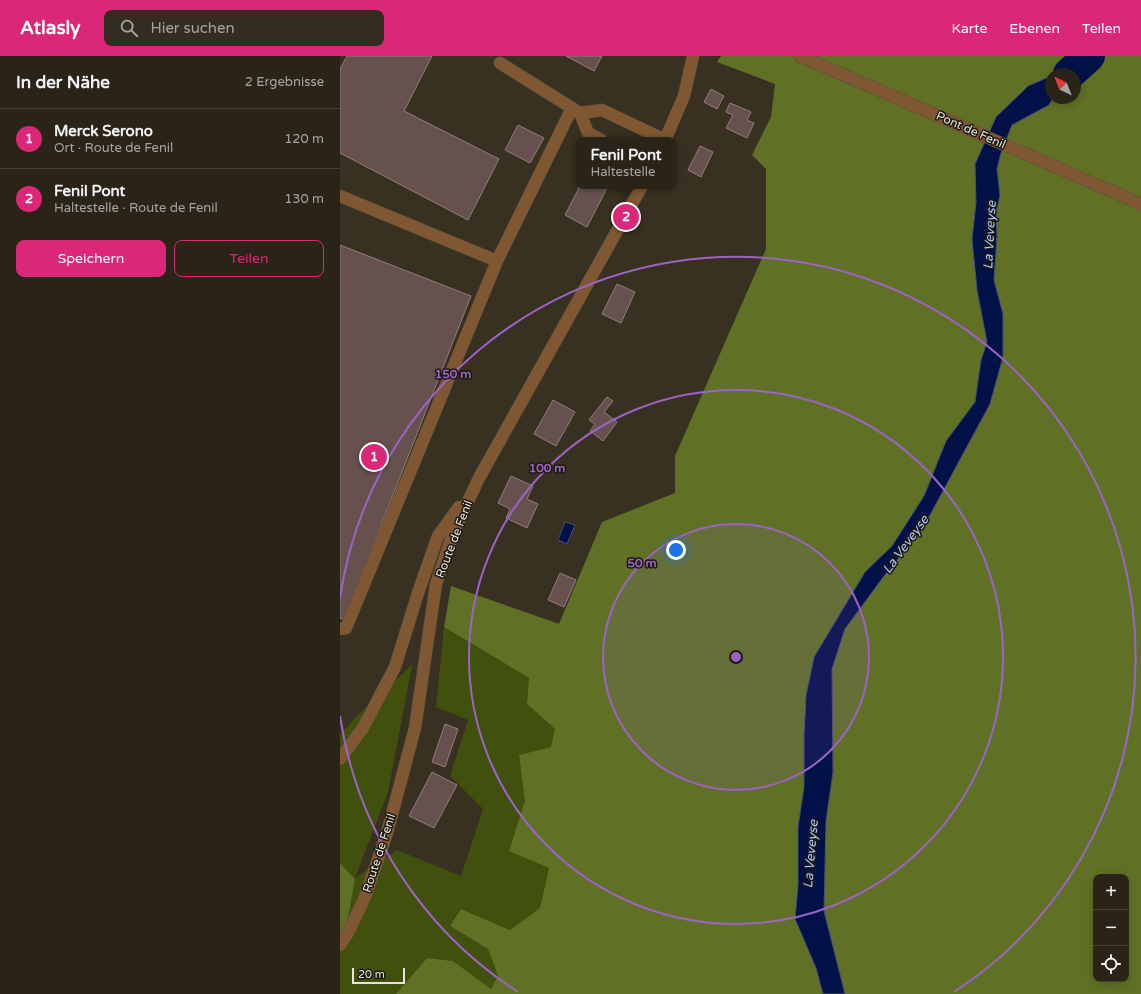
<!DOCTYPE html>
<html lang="de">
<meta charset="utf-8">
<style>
body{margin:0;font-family:"Varela Round",sans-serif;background:#322c21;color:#f1f3f6}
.controls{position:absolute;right:12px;bottom:12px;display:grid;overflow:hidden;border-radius:8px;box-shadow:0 2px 10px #0003}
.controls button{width:36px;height:36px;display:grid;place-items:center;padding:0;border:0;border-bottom:1px solid #464137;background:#2a2418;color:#f1f3f6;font:20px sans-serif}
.compass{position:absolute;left:705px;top:12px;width:36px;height:36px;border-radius:50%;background:#2a2418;box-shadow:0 2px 10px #0003;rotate:317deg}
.scale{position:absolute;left:12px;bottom:10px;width:53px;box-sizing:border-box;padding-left:4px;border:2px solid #e8e3d9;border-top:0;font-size:11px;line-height:14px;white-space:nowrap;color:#e8e3d9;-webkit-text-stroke:3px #1c1911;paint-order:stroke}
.you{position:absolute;left:336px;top:494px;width:14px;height:14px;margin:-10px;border:3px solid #fff;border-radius:50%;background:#1a73e8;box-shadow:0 0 0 6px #1a73e833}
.badge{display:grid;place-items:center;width:26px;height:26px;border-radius:50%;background:#db2777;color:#fff;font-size:13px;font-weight:700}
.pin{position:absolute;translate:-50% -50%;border:2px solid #fff;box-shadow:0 1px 4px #0006}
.popup{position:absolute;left:236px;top:81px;width:100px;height:52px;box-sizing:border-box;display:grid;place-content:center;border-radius:8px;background:#2a2418;filter:drop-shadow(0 1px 3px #0005);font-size:13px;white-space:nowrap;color:#a5a4a2}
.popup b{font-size:15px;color:#f1f3f6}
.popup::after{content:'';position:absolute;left:50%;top:100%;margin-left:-8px;border:8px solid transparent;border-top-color:#2a2418}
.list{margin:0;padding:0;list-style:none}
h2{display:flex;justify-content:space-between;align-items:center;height:52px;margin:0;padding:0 16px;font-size:17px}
h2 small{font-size:13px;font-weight:400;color:#a5a4a2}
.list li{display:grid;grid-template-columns:26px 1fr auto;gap:12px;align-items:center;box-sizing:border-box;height:60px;padding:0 16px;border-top:1px solid #464137}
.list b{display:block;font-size:15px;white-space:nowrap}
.list p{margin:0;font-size:13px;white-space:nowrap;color:#a5a4a2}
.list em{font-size:13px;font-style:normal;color:#a5a4a2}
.actions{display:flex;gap:8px;padding:12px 16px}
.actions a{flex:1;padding:9px 0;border:1px solid #db2777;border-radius:8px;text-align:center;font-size:14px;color:#db2777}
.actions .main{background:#db2777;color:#fff}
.icon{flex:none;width:22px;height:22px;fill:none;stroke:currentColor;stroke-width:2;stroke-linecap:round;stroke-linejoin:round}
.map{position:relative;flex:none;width:801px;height:938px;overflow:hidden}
header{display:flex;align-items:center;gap:24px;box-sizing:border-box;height:56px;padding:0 20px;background:#db2777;color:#fff}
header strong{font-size:19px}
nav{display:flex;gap:22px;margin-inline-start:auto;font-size:14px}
.search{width:280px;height:36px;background:#322c21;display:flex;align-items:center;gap:10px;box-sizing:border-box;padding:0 14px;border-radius:8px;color:#a5a4a2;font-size:15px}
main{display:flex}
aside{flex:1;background:#2a2418}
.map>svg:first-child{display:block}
</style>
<header>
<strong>Atlasly</strong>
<div class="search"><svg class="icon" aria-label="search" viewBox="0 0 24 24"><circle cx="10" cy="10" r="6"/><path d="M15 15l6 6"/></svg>Hier suchen</div>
<nav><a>Karte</a><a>Ebenen</a><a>Teilen</a></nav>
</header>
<main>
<aside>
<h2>In der Nähe<small>2 Ergebnisse</small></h2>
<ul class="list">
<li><span class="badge">1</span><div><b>Merck Serono</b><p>Ort · Route de Fenil</p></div><em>120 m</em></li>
<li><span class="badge">2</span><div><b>Fenil Pont</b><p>Haltestelle · Route de Fenil</p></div><em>130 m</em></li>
</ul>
<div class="actions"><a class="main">Speichern</a><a>Teilen</a></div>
</aside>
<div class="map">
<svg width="801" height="938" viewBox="0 0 801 938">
<rect width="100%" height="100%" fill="#383020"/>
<!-- green -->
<path fill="#42500d" d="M104,571L189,622L187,648L215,673L211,691L179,699L186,745L169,794L209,812L200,852L170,874L121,853L110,870L148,893L158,920L151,933L113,905L87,902L56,938H0V879L7,868L15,823L0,807V679L17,660L72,609L48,736L15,822L57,794L121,820L143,753L110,720L128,664L96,651Z"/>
<!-- forest -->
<path fill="#607125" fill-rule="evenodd" d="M381,0H801V938H505L484,855L486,765L493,716L492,613L505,573L544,520L583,472L650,348L663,301V258L654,224L657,181L656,157L660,139L657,113L661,97L672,69L709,49L713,42H735V18H711V20L688,30L635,108L636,146L632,183L637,234L647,286L641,304L635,346L606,385L584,440L552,490L525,516L474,601L466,639L464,679V731L458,771V829L455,863L476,912L483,938H56L87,902L113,905L151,933L158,920L148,893L110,870L121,853L170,874L200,852L209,812L169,795L185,745L179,699L211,691L215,673L187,648L189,622L104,571L111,530L219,568L262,466L335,437V400L426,193V113L412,99L431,61L435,28L377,6ZM756,821H786V923H756Z
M0,807L15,823L7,868L0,879Z"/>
<!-- water -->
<path fill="#021148" stroke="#475074" d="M711,20V42H713L709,49L672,69L661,97L657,113L660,139L656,157L657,181L654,224L663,258V301L650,348L583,472L544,520L505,573L492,613L493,716L486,765L484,855L505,938H483L476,912L455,863L458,829V771L464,731V679L466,639L474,601L525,516L552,490L584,440L606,385L635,346L641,304L647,286L637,234L632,183L636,146L635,108L656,61L688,30Z
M225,466L235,469L227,488L218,484Z"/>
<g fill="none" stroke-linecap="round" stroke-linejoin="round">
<!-- river -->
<path stroke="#021148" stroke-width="32" d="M729,18L749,0"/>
</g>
<!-- building -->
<path fill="#66514f" stroke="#947c7b" d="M7,0H92L64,55L159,103L128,164L0,97V13Z
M226,0H262L254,15Z
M371,33L384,40L377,53L364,46Z
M390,47L411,56L407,64L414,67L407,82L386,72L393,59L386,56Z
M178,69L204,82L190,107L165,94Z
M360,90L373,96L361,121L348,114Z
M240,130H268L247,171L225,159Z
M0,189L131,240L4,564L0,562Z
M277,228L295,236L281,267L262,258Z
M267,341L273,345L264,356L277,366L263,385L250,375L255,368L249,364Z
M213,344L235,356L216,390L194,378Z
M171,420L193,430L187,443L198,448L187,472L166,462L170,453L158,447Z
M220,517L236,524L224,551L208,544Z
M105,668L118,673L105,711L92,706Z
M92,716L117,729L94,772L69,760Z"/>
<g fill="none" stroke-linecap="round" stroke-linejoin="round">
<!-- minor casing -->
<g stroke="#544d3e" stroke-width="13">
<path id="minor" d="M460,0L801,148
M160,7L240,57L262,54L325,84
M240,57L248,77L261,84
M325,84L344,40L353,0
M0,140L157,205L232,52
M0,573L6,572L157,205
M0,703L23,672L55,611L78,537L98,480L119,451
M0,889L8,877L25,841L47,777L75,672L96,528L114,475L139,422L302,130"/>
</g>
<!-- minor -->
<use href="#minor" stroke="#7f5833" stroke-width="12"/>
</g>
<!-- distance rings -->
<circle cx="396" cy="601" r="133" fill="#9c63c7" fill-opacity=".12"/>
<g fill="none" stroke="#9c63c7" stroke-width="2">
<circle cx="396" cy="601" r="133"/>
<circle cx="396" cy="601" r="267"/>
<path d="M178 936A400 400 0 0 1 0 660M0 542A400 400 0 1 1 614 936"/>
</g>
<g text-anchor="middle" stroke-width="3" stroke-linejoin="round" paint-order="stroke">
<!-- street labels -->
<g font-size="12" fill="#e8e3d9" stroke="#1c1911">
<text transform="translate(631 74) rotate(24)" y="4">Pont de Fenil</text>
<text transform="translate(114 483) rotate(-69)" y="4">Route de Fenil</text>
<text transform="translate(39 797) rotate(-72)" y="4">Route de Fenil</text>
</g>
<!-- water labels -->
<g font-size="13" font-style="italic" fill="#abc5fa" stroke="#1c1911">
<text transform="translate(649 179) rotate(-87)" y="5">La Veveyse</text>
<text transform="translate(565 488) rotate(-54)" y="5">La Veveyse</text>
<text transform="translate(470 798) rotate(-85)" y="5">La Veveyse</text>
</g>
</g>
<circle cx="396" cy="601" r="6" fill="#9c63c7" stroke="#1c1911" stroke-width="2"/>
<g font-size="12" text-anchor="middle" font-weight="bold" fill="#9c63c7" stroke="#1c1911" stroke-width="3" stroke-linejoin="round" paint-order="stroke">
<text x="113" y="322">150 m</text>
<text x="207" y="416">100 m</text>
<text x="302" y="511">50 m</text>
</g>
</svg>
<div class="controls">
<button>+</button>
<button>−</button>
<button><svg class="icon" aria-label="locate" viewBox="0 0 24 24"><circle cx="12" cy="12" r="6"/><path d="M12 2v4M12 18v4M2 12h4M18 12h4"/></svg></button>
</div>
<svg class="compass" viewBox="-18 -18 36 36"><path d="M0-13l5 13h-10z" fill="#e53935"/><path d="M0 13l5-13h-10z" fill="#a5a4a2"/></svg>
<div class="scale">20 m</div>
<div class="you"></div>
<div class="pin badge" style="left:34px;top:401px">1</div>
<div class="pin badge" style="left:286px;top:161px">2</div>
<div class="popup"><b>Fenil Pont</b>Haltestelle</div>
</div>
</main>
